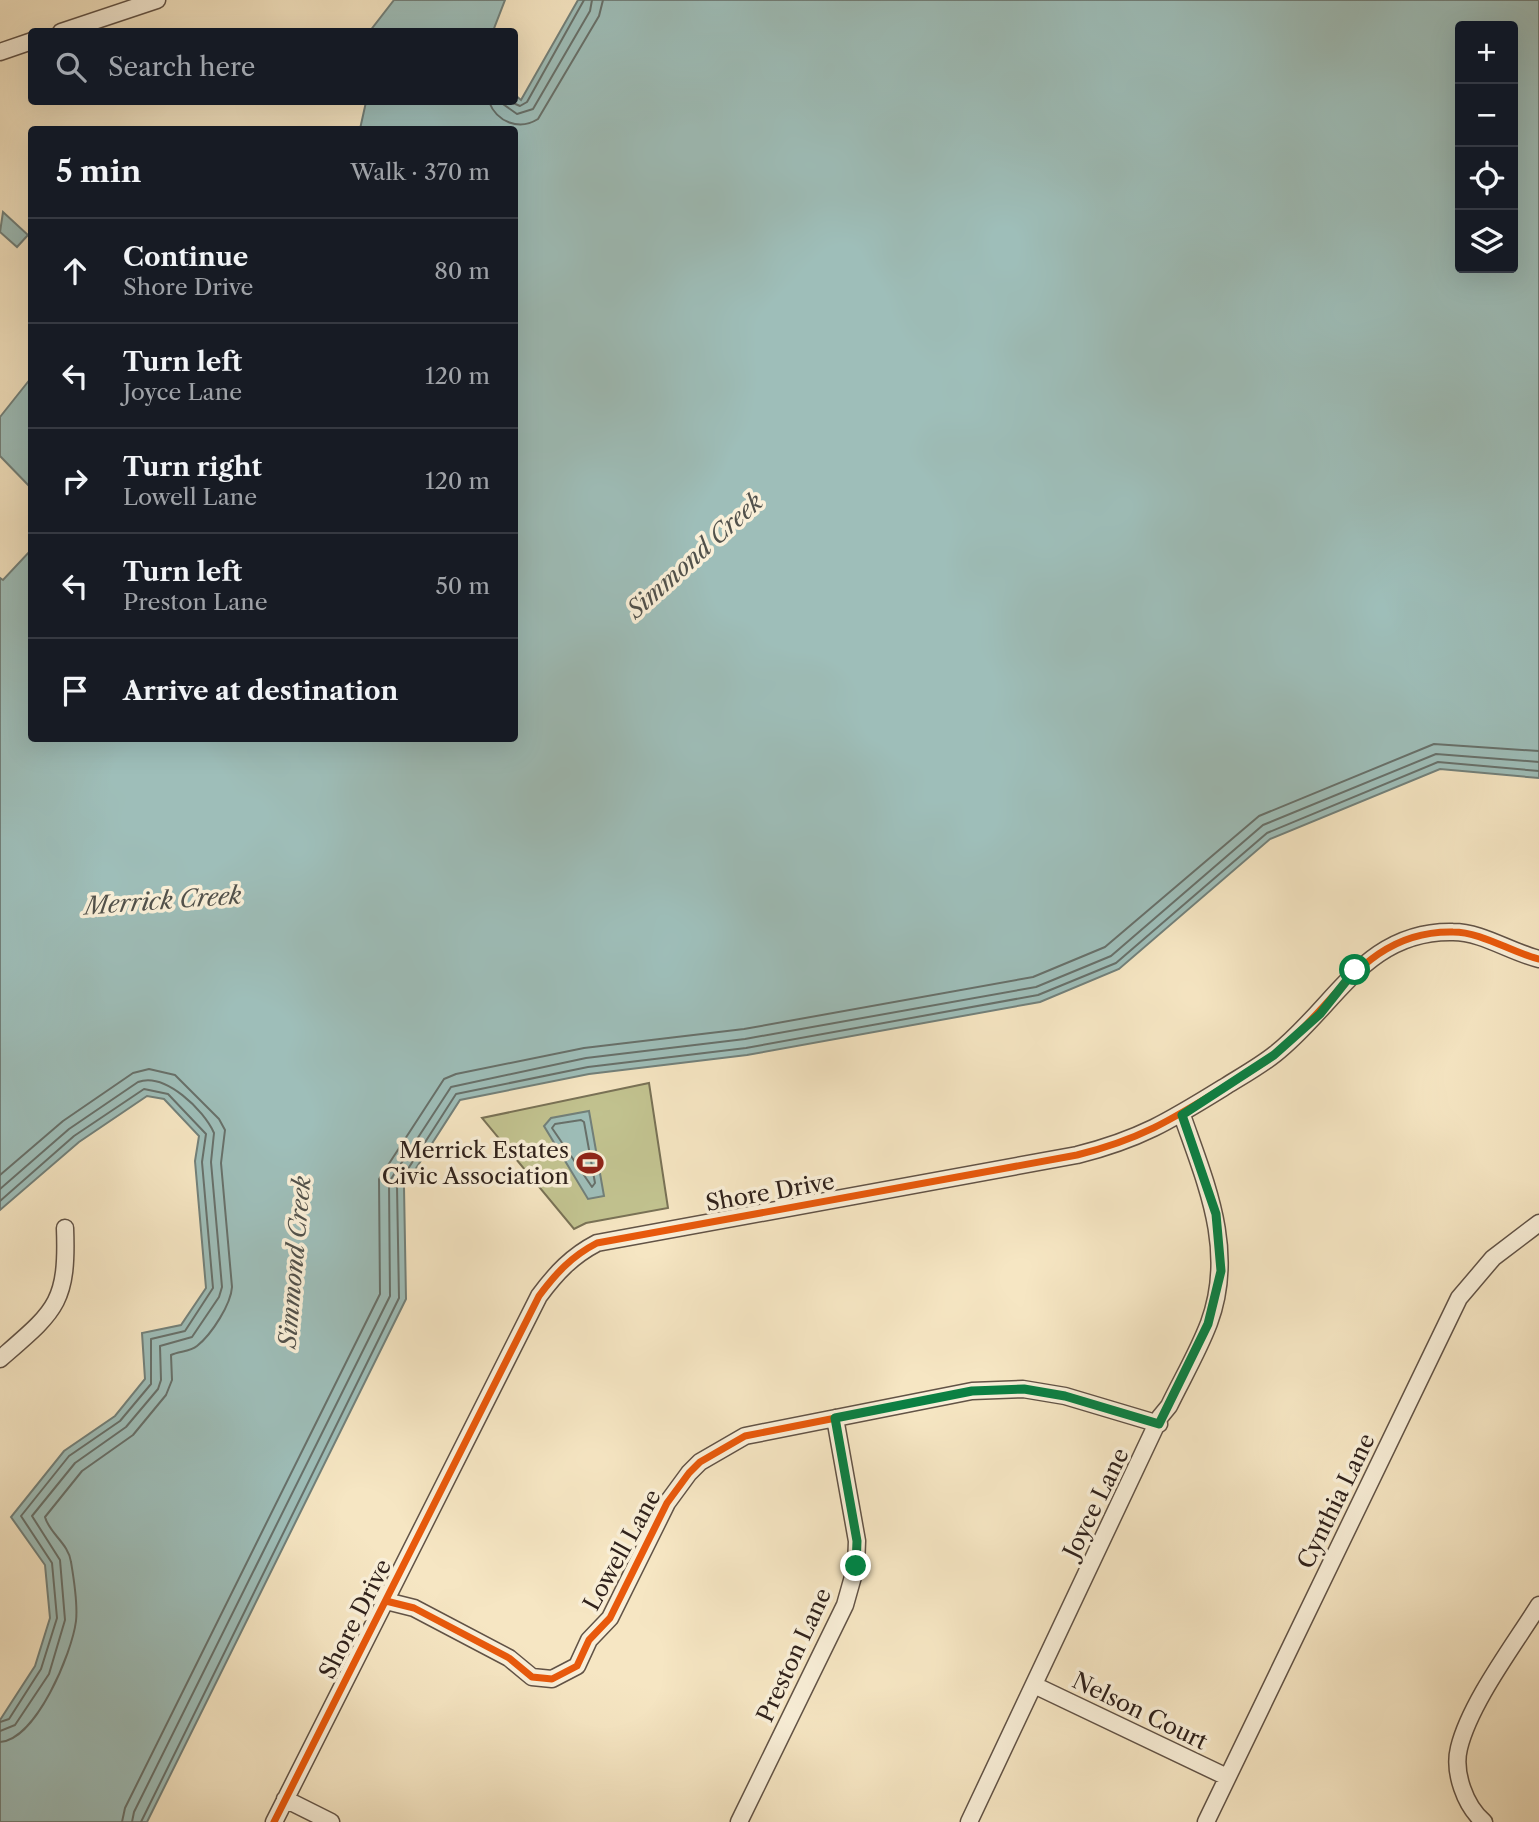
<!DOCTYPE html>
<meta charset="utf-8">
<style>
:root{--surface:#171b24;--page:#242831;--text:#f1f3f6;--muted:#9ea1a6;--line:#363941}
body{margin:0;font-family:"Libre Caslon Text",serif;background:var(--page);color:var(--text)}
.controls{position:absolute;right:21px;top:21px;display:grid;overflow:hidden;border-radius:7px;box-shadow:0 7px 28px #0002}
.controls button{width:63px;height:63px;display:grid;place-items:center;padding:0;border:0;border-bottom:2px solid var(--line);background:var(--surface);color:var(--text);font:35px sans-serif}
.stop{position:absolute;width:21px;height:21px;margin:-16px;border:5px solid #0b8043;border-radius:50%;background:#fff}
.stop.end{background:#0b8043;border-color:#fff;box-shadow:0 2px 7px #0008}
.list{margin:0;padding:0;list-style:none}
h2{display:flex;justify-content:space-between;align-items:center;height:91px;margin:0;padding:0 28px;font-size:30px}
h2 small{font-size:23px;font-weight:400;color:var(--muted)}
.list li{display:grid;grid-template-columns:46px 1fr auto;gap:21px;align-items:center;box-sizing:border-box;height:105px;padding:0 28px;border-top:2px solid var(--line)}
.list b{display:block;font-size:26px;white-space:nowrap}
.list p{margin:0;font-size:23px;white-space:nowrap;color:var(--muted)}
.list em{font-size:23px;font-style:normal;color:var(--muted)}
.icon{flex:none;width:38px;height:38px;fill:none;stroke:currentColor;stroke-width:2;stroke-linecap:round;stroke-linejoin:round}
.map{position:relative;flex:none;width:1539px;height:1822px;overflow:hidden}
.search{position:absolute;background:var(--surface);box-shadow:0 7px 28px #0002;left:28px;top:28px;width:490px;height:77px;display:flex;align-items:center;gap:18px;box-sizing:border-box;padding:0 24px;border-radius:7px;color:var(--muted);font-size:26px}
.panel{position:absolute;background:var(--surface);box-shadow:0 7px 28px #0002;left:28px;top:126px;width:490px;height:616px;border-radius:7px}
.map>svg:first-child{display:block}
.green{fill:#c2c390;stroke:#797256;stroke-width:2}
.water{fill:#9ebeb9;stroke:#72807a;stroke-width:2;fill-rule:evenodd}
.lines{fill:none;stroke-linecap:round;stroke-linejoin:round}
.shore{stroke:#67706a;stroke-width:2}
.street-casing{stroke:#625346;stroke-width:19}
.street{stroke:#f9efd8;stroke-width:16}
.cycleway-casing{stroke:#f9efd8;stroke-width:11}
.cycleway{stroke:#e8590c;stroke-width:7}
.route{stroke:#0b8043;stroke-width:9}
.labels{text-anchor:middle;stroke-width:7;stroke-linejoin:round;paint-order:stroke}
.poi-label{font-size:23px;fill:#30221c;stroke:#f9efd8;text-anchor:end}
.street-label{font-size:23px;fill:#30221c;stroke:#f9efd8}
.water-label{font-size:24px;font-style:italic;fill:#51514b;stroke:#f9efd8}
</style>
<div class="map">
<svg width="1539" height="1822" viewBox="0 0 1539 1822">
<rect width="100%" height="100%" fill="#f6e6c3"/>
<filter id="stains"><feTurbulence type="fractalNoise" baseFrequency=".00286" numOctaves="4"/><feColorMatrix values="0 0 0 0 .2 0 0 0 0 .09 0 0 0 0 .02 0 0 0 .5 -.17"/></filter>
<radialGradient id="worn" r=".72"><stop offset=".6" stop-color="#630" stop-opacity="0"/><stop offset="1" stop-color="#630" stop-opacity=".3"/></radialGradient>
<!-- green -->
<path class="green" d="M649 1083 668 1208 586 1223 574 1229 482 1118Z"/>
<!-- water -->
<path class="water" d="M394 0H505L493 31H370Z
M578 0H1539V778L1440 769 1270 839 1119 969 1040 1002 747 1055 589 1074 460 1100 404 1187 406 1299 147 1822H0V1720L35 1666 50 1618 45 1565 11 1517 64 1451 115 1416 145 1379 142 1333 181 1325 206 1288 195 1161 199 1136 164 1099 147 1096 79 1142 0 1210V578L3 580 31 550 32 738H514V130L360 129 366 102H514L515 95 521 100ZM1460 26H1513V268H1460Z
M3 212 28 235 17 247 0 232Z
M31 378V488L0 456V417Z
M589 1111 604 1196 588 1199 544 1126 551 1118Z"/>
<g class="lines">
<!-- shore -->
<path class="shore" d="M489 102C497 122 519 131 538 119L599 16 603 0
M500 102 517 114 533 109 590 11 592 0
M511 102 520 106 527 102 584 0
M581 1120 584 1122 595 1183 592 1187 552 1128 555 1124Z
M0 1175 63 1121 133 1073 149 1069 175 1075 219 1119 225 1130 221 1163 232 1287C231 1304 212 1334 197 1346 190 1352 179 1351 171 1355L172 1380 166 1395 133 1435 82 1471 45 1517C49 1533 69 1544 71 1562 74 1580 78 1603 76 1621 72 1653 36 1740 0 1742
M0 1189 69 1129 138 1082C165 1072 204 1110 214 1133L211 1162 222 1287 219 1297 192 1337 160 1346 161 1380 158 1389 126 1427 75 1463 32 1516 60 1560 65 1620 49 1674 15 1725 0 1731
M0 1201 74 1136 144 1089 168 1094 206 1134 202 1162 213 1288 185 1331 151 1339V1384L120 1421 69 1456 21 1516 52 1563 57 1618 41 1669 9 1719 0 1722
M122 1822 125 1808 380 1294 379 1179 444 1079 456 1074 584 1048 744 1029 1033 977 1105 947 1259 816 1434 744 1539 751
M132 1822 134 1812 390 1296 389 1182 451 1087 586 1058 745 1039 1036 987 1111 956 1263 825 1436 754 1539 762
M141 1822 399 1298 397 1186 456 1094 588 1067 746 1048 1038 995 1116 963 1267 833 1438 762 1539 771"/>
<!-- street casing -->
<g class="street-casing">
<path id="street" d="M61 32 157 0
M0 52 32 41
M0 1359C55 1311 68 1304 65 1228
M386 1601 414 1608 509 1658 532 1677 552 1679 577 1666 589 1640 610 1618 667 1503 689 1473 700 1462 745 1436 972 1391 1023 1389 1065 1396 1159 1424
M1034 1685 1227 1777
M285 1799 331 1822
M274 1822 539 1296C556 1273 572 1256 597 1243L1077 1155C1141 1139 1171 1120 1226 1086 1242 1076 1260 1066 1275 1054 1335 1007 1365 930 1453 932 1482 932 1510 952 1539 959
M739 1822 845 1605 856 1566 857 1541 835 1418
M969 1822 1160 1417 1169 1406C1182 1379 1198 1352 1209 1323 1236 1250 1206 1184 1182 1115
M1206 1822 1459 1298 1493 1258 1539 1223
M1484 1822C1465 1806 1453 1772 1459 1748 1470 1703 1514 1645 1539 1605"/>
</g>
<!-- street -->
<use href="#street" class="street"/>
<!-- cycleway casing -->
<g class="cycleway-casing">
<path id="cycleway" d="M386 1601 414 1608 509 1658 532 1677 552 1679 577 1666 589 1640 610 1618 667 1503 689 1473 700 1462 745 1436 972 1391 1023 1389 1065 1396 1159 1424
M274 1822 539 1296C556 1273 572 1256 597 1243L1077 1155C1141 1139 1171 1120 1226 1086 1242 1076 1260 1066 1275 1054 1335 1007 1365 930 1453 932 1482 932 1510 952 1539 959"/>
</g>
<!-- cycleway -->
<use href="#cycleway" class="cycleway"/>
</g>
<g class="lines">
<!-- route -->
<path class="route" d="M856 1566 857 1541 835 1418 972 1391 1024 1389 1065 1396 1159 1424 1208 1324 1221 1271 1216 1214 1182 1115 1274 1055 1320 1014 1355 970"/>
</g>
<!-- icons -->
<defs>
<g id="stadium-bare" transform="scale(2.1)"><path d="M0-5a6.5 5 0 1 0 0 10a6.5 5 0 1 0 0-10ZM-3.5-1.8h7v3.6h-7Z" fill="#8f2418" stroke="#f9efd8" stroke-width="2.5" paint-order="stroke"/></g>
</defs>
<g fill-rule="evenodd">
<use href="#stadium-bare" x="590" y="1163"/>
</g>
<g class="labels">
<!-- poi labels -->
<g class="poi-label">
<text x="569" y="1158">Merrick Estates<tspan x="569" dy="26">Civic Association</tspan></text>
</g>
<!-- street labels -->
<g class="street-label">
<text transform="translate(770 1192) rotate(-10)" y="8">Shore Drive</text>
<text transform="translate(1336 1501) rotate(-64)" y="8">Cynthia Lane</text>
<text transform="translate(1096 1503) rotate(-64)" y="8">Joyce Lane</text>
<text transform="translate(622 1550) rotate(-61)" y="8">Lowell Lane</text>
<text transform="translate(355 1619) rotate(-63)" y="8">Shore Drive</text>
<text transform="translate(794 1655) rotate(-65)" y="8">Preston Lane</text>
<text transform="translate(1140 1711) rotate(26)" y="8">Nelson Court</text>
</g>
<!-- water labels -->
<g class="water-label">
<text transform="translate(695 556) rotate(-42)" y="8">Simmond Creek</text>
<text transform="translate(163 901) rotate(-4)" y="8">Merrick Creek</text>
<text transform="translate(295 1262) rotate(-85)" y="8">Simmond Creek</text>
</g>
</g>
<rect width="100%" height="100%" filter="url(#stains)"/>
<rect width="100%" height="100%" fill="url(#worn)"/>
</svg>
<div class="controls">
<button>+</button>
<button>−</button>
<button><svg class="icon" aria-label="locate" viewBox="0 0 24 24"><circle cx="12" cy="12" r="6"/><path d="M12 2v4M12 18v4M2 12h4M18 12h4"/></svg></button>
<button><svg class="icon" aria-label="layers" viewBox="0 0 24 24"><path d="M12 4l9 5-9 5-9-5zM3 14l9 5 9-5"/></svg></button>
</div>
<div class="stop" style="left:1355px;top:970px"></div>
<div class="stop end" style="left:856px;top:1566px"></div>
<div class="search"><svg class="icon" aria-label="search" viewBox="0 0 24 24"><circle cx="10" cy="10" r="6"/><path d="M15 15l6 6"/></svg>Search here</div>
<section class="panel">
<h2>5 min<small>Walk · 370 m</small></h2>
<ul class="list">
<li><svg class="icon" aria-label="ahead" viewBox="0 0 24 24"><path d="M12 20V5M6 11l6-6 6 6"/></svg><div><b>Continue</b><p>Shore Drive</p></div><em>80 m</em></li>
<li><svg class="icon" aria-label="left" viewBox="0 0 24 24"><path d="M17 20v-9H6M10 6l-5 5 5 5"/></svg><div><b>Turn left</b><p>Joyce Lane</p></div><em>120 m</em></li>
<li><svg class="icon" aria-label="right" viewBox="0 0 24 24"><path d="M7 20v-9h11M14 6l5 5-5 5"/></svg><div><b>Turn right</b><p>Lowell Lane</p></div><em>120 m</em></li>
<li><svg class="icon" aria-label="left" viewBox="0 0 24 24"><path d="M17 20v-9H6M10 6l-5 5 5 5"/></svg><div><b>Turn left</b><p>Preston Lane</p></div><em>50 m</em></li>
<li><svg class="icon" aria-label="arrive" viewBox="0 0 24 24"><path d="M6 21V4h12l-3 4 3 4H6"/></svg><div><b>Arrive at destination</b></div></li>
</ul>
</section>
</div>
